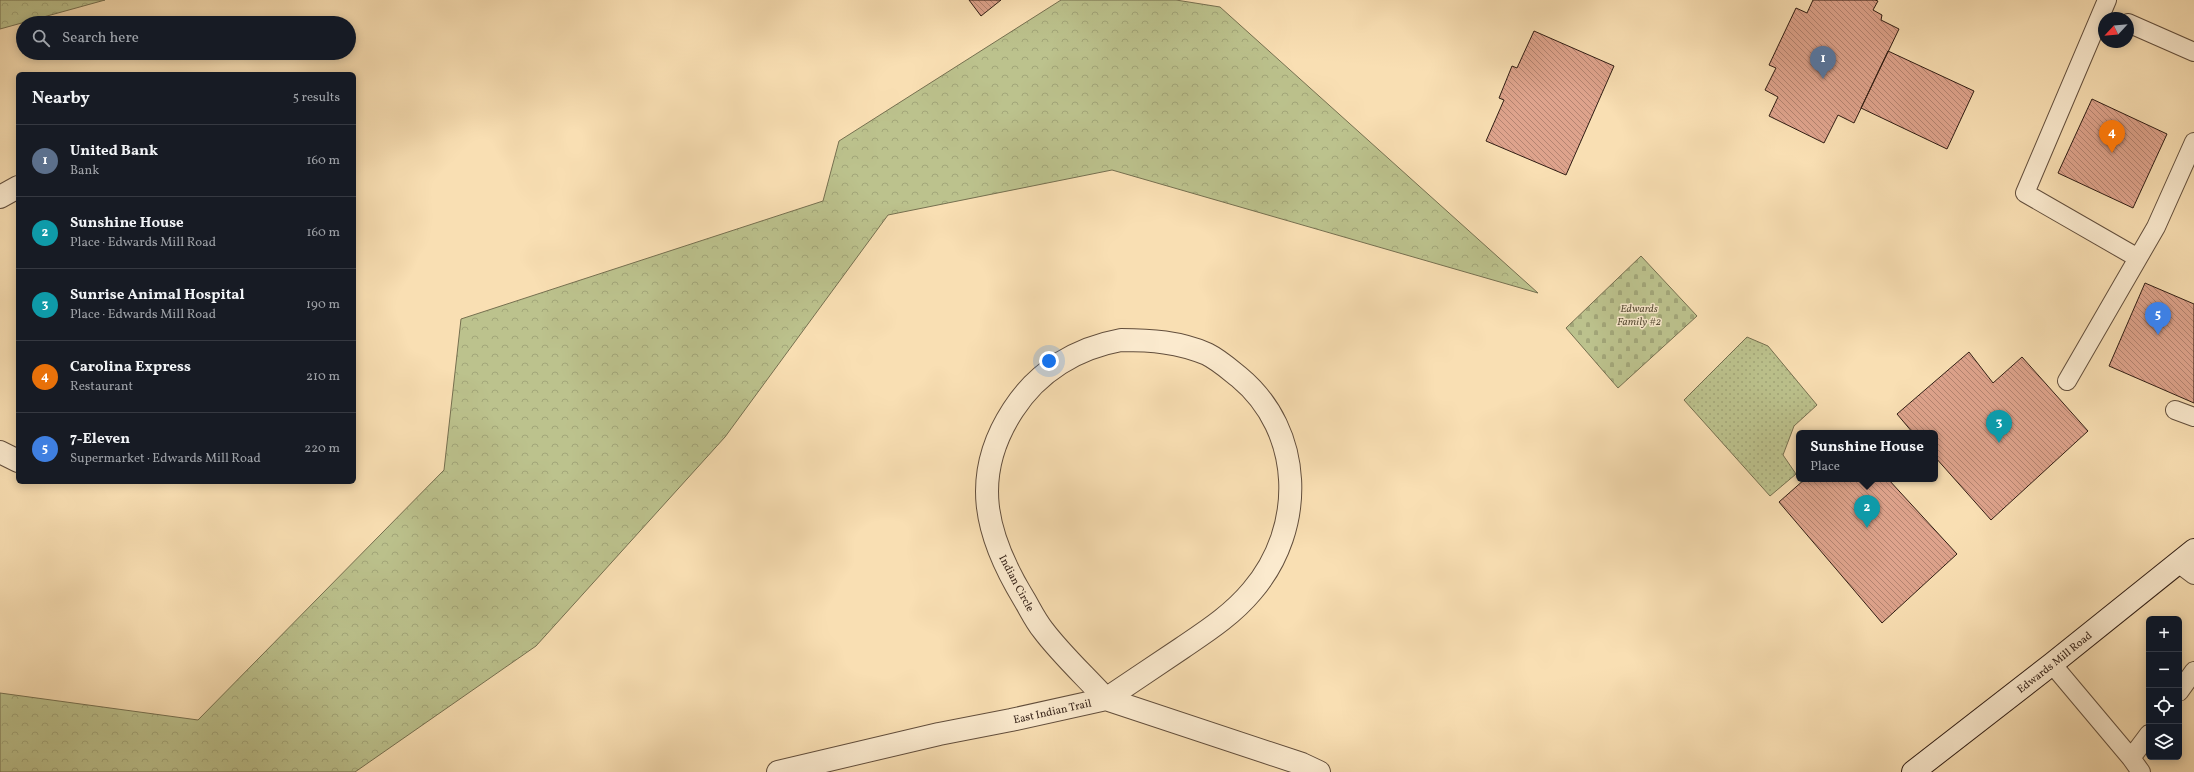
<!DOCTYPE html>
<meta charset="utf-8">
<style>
:root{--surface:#171b24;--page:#20242c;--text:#f1f3f6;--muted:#9ea1a6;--line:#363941;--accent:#d93025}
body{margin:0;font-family:Vollkorn,serif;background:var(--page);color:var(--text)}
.controls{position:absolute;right:12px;bottom:12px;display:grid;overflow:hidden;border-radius:6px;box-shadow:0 2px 10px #0003}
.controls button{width:36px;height:36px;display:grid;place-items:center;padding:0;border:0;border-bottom:1px solid var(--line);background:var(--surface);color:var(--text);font:20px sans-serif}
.compass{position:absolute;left:2098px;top:12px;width:36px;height:36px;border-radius:50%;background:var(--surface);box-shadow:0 2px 10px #0003;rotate:244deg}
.you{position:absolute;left:1049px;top:361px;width:14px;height:14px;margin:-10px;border:3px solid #fff;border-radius:50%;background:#1a73e8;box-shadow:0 0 0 6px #1a73e833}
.badge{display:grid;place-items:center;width:26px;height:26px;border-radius:50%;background:var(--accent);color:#fff;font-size:13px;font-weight:700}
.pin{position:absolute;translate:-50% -33px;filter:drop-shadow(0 1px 2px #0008)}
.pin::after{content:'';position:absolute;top:21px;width:14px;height:12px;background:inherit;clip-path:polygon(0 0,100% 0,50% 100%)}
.popup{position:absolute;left:1796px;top:430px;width:142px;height:52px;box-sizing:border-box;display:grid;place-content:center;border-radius:6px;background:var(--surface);filter:drop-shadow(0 1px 3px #0005);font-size:13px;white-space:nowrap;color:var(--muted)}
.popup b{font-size:15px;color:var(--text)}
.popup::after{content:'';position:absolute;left:50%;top:100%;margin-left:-8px;border:8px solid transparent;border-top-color:var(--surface)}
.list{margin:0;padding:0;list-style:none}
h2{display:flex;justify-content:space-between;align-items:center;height:52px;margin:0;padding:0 16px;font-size:17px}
h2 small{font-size:13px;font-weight:400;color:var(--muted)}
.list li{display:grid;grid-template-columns:26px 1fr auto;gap:12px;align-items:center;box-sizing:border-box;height:72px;padding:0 16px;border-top:1px solid var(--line)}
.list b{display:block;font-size:15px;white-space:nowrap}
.list p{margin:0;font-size:13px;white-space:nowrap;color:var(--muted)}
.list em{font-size:13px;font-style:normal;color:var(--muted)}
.icon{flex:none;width:22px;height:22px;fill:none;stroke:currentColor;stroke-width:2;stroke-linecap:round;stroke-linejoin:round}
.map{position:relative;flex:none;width:2194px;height:772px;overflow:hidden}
.search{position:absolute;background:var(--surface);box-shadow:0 2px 10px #0003;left:16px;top:16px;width:340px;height:44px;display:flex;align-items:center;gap:10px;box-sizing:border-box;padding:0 14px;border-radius:22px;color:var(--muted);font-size:15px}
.panel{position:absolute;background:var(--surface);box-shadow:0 2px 10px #0003;left:16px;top:72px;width:340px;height:412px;border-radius:6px}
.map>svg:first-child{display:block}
.grass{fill:url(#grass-dots);stroke:#767050}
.forest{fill:url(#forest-crowns);stroke:#767050}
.cemetery{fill:url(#cemetery-stones);stroke:#767050}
.building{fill:url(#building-back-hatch);stroke:#301d14}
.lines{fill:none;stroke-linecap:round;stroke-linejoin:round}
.lane-casing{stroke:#624e3c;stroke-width:20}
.street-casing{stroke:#624e3c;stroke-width:24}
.secondary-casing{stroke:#301d14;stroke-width:24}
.lane{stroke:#fbeace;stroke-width:18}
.street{stroke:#fbeace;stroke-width:22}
.secondary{stroke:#fbeace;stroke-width:22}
.labels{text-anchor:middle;stroke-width:3;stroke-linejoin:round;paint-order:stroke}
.park-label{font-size:11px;font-style:italic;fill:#5a4f38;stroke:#fbeace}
.street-label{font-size:11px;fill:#301d14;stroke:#fbeace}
</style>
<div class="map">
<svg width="2194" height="772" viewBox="0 0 2194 772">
<defs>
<pattern id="grass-dots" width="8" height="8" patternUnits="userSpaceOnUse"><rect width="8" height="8" fill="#bcc28d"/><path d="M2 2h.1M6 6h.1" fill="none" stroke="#a2a679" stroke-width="1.8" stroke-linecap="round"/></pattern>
<pattern id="forest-crowns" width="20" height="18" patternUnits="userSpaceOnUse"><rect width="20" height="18" fill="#bcc28d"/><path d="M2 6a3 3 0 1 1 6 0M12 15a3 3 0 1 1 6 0" fill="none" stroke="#a2a679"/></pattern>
<pattern id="cemetery-stones" width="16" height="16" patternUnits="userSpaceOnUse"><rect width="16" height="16" fill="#bcc28d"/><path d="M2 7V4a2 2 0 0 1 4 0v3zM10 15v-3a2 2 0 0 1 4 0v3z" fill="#a2a679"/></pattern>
<pattern id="building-back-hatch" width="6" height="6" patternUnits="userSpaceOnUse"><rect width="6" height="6" fill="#dea38c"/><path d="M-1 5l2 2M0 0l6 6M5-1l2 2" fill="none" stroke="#b48471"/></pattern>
</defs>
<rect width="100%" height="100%" fill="#f9dfb3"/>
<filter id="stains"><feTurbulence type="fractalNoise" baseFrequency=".005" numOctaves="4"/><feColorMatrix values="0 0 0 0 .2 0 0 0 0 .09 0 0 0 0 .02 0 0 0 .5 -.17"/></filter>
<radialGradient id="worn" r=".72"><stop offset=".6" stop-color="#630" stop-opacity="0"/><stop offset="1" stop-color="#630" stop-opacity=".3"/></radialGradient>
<!-- grass -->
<path class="grass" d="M1747 337 1768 346 1817 405 1794 426 1783 455 1796 474 1770 496 1684 400Z"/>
<!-- forest -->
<path class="forest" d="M0 0H105L0 29Z
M1061 0H1176L1220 7 1538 293 1112 170 888 215 725 437 536 646 355 772H0V693L198 720 444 470 461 319 823 201 839 141Z"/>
<!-- cemetery -->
<path class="cemetery" d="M1641 256 1697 316 1618 388 1566 328Z"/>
<!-- building -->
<path class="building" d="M969 0H1001L981 16Z
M1813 0H1875L1878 1 1873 10 1882 15 1881 20 1899 29 1854 123 1838 115 1824 143 1769 116 1778 97 1765 90 1776 68 1769 65 1796 8 1807 13Z
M1534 31 1614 66 1566 175 1486 141 1504 100 1499 98 1512 66 1517 68Z
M1888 51 1974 91 1947 149 1861 108Z
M2092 99 2167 134 2133 208 2058 173Z
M2145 283 2194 304V403L2109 366Z
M1969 352 1993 383 2022 357 2088 431 1991 520 1935 457V433H1913L1897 414Z
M1805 479H1888L1957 554 1882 623 1779 502Z"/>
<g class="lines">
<!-- lane casing -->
<g class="lane-casing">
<path id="lane" d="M2107 0 2025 193 2138 258
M2128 23 2194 52
M2067 381 2156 227 2194 142
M2175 410 2194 417
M2178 563 2194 575
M2052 664 2131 758 2149 734
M2179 692 2194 671
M2131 758 2141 772"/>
</g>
<!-- street casing -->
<g class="street-casing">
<g id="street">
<path d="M0 197 18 187"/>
<path d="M1121 340C1151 340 1179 342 1207 354 1219 360 1229 369 1239 377 1304 431 1306 528 1252 591 1232 615 1207 631 1182 648 1157 665 1131 682 1106 699 1085 676 1061 654 1043 630 1035 620 1030 609 1024 599 985 535 970 476 1013 410 1038 371 1077 348 1121 340Z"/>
<path d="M0 452 18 461"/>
<path id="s1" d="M778 772 939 734 1011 720 1106 699 1302 764 1319 772"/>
</g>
</g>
<!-- secondary casing -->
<g class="secondary-casing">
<g id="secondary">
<path id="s2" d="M1913 772 2052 664 2194 550"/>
</g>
</g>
<!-- lane -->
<use href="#lane" class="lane"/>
<!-- street -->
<use href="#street" class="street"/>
<!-- secondary -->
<use href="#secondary" class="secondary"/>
</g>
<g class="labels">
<!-- park labels -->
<g class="park-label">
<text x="1639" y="312">Edwards<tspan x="1639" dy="13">Family #2</tspan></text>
</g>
<!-- street labels -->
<g class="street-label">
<text transform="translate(1017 583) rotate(62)" y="4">Indian Circle</text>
<text dy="4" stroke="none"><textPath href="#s2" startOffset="179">Edwards Mill Road</textPath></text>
<text dy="4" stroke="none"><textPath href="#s1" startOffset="281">East Indian Trail</textPath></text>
</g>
</g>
<rect width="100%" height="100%" filter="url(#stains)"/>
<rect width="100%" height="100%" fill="url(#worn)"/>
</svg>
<div class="controls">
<button>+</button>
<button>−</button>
<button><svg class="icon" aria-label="locate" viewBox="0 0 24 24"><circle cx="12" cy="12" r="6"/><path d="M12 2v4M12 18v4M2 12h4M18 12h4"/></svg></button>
<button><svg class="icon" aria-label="layers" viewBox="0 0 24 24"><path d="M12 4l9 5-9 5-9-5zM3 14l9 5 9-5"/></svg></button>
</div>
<svg class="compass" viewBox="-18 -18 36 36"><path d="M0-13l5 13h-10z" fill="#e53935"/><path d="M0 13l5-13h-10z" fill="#9ea1a6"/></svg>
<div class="you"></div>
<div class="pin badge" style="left:1823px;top:79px;background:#5c6f8a">1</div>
<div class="pin badge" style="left:1867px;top:528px;background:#0f9aa8">2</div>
<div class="popup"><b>Sunshine House</b>Place</div>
<div class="pin badge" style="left:1999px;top:443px;background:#0f9aa8">3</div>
<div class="pin badge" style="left:2112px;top:153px;background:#e8710a">4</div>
<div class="pin badge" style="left:2158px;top:335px;background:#3f7fe0">5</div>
<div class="search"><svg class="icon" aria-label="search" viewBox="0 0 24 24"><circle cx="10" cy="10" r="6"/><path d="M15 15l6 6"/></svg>Search here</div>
<section class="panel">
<h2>Nearby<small>5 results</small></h2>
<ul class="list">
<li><span class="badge" style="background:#5c6f8a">1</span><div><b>United Bank</b><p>Bank</p></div><em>160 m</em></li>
<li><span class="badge" style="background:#0f9aa8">2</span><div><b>Sunshine House</b><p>Place · Edwards Mill Road</p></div><em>160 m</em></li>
<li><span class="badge" style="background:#0f9aa8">3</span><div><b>Sunrise Animal Hospital</b><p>Place · Edwards Mill Road</p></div><em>190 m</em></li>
<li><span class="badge" style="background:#e8710a">4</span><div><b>Carolina Express</b><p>Restaurant</p></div><em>210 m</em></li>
<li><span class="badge" style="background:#3f7fe0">5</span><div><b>7-Eleven</b><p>Supermarket · Edwards Mill Road</p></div><em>220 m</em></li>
</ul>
</section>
</div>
